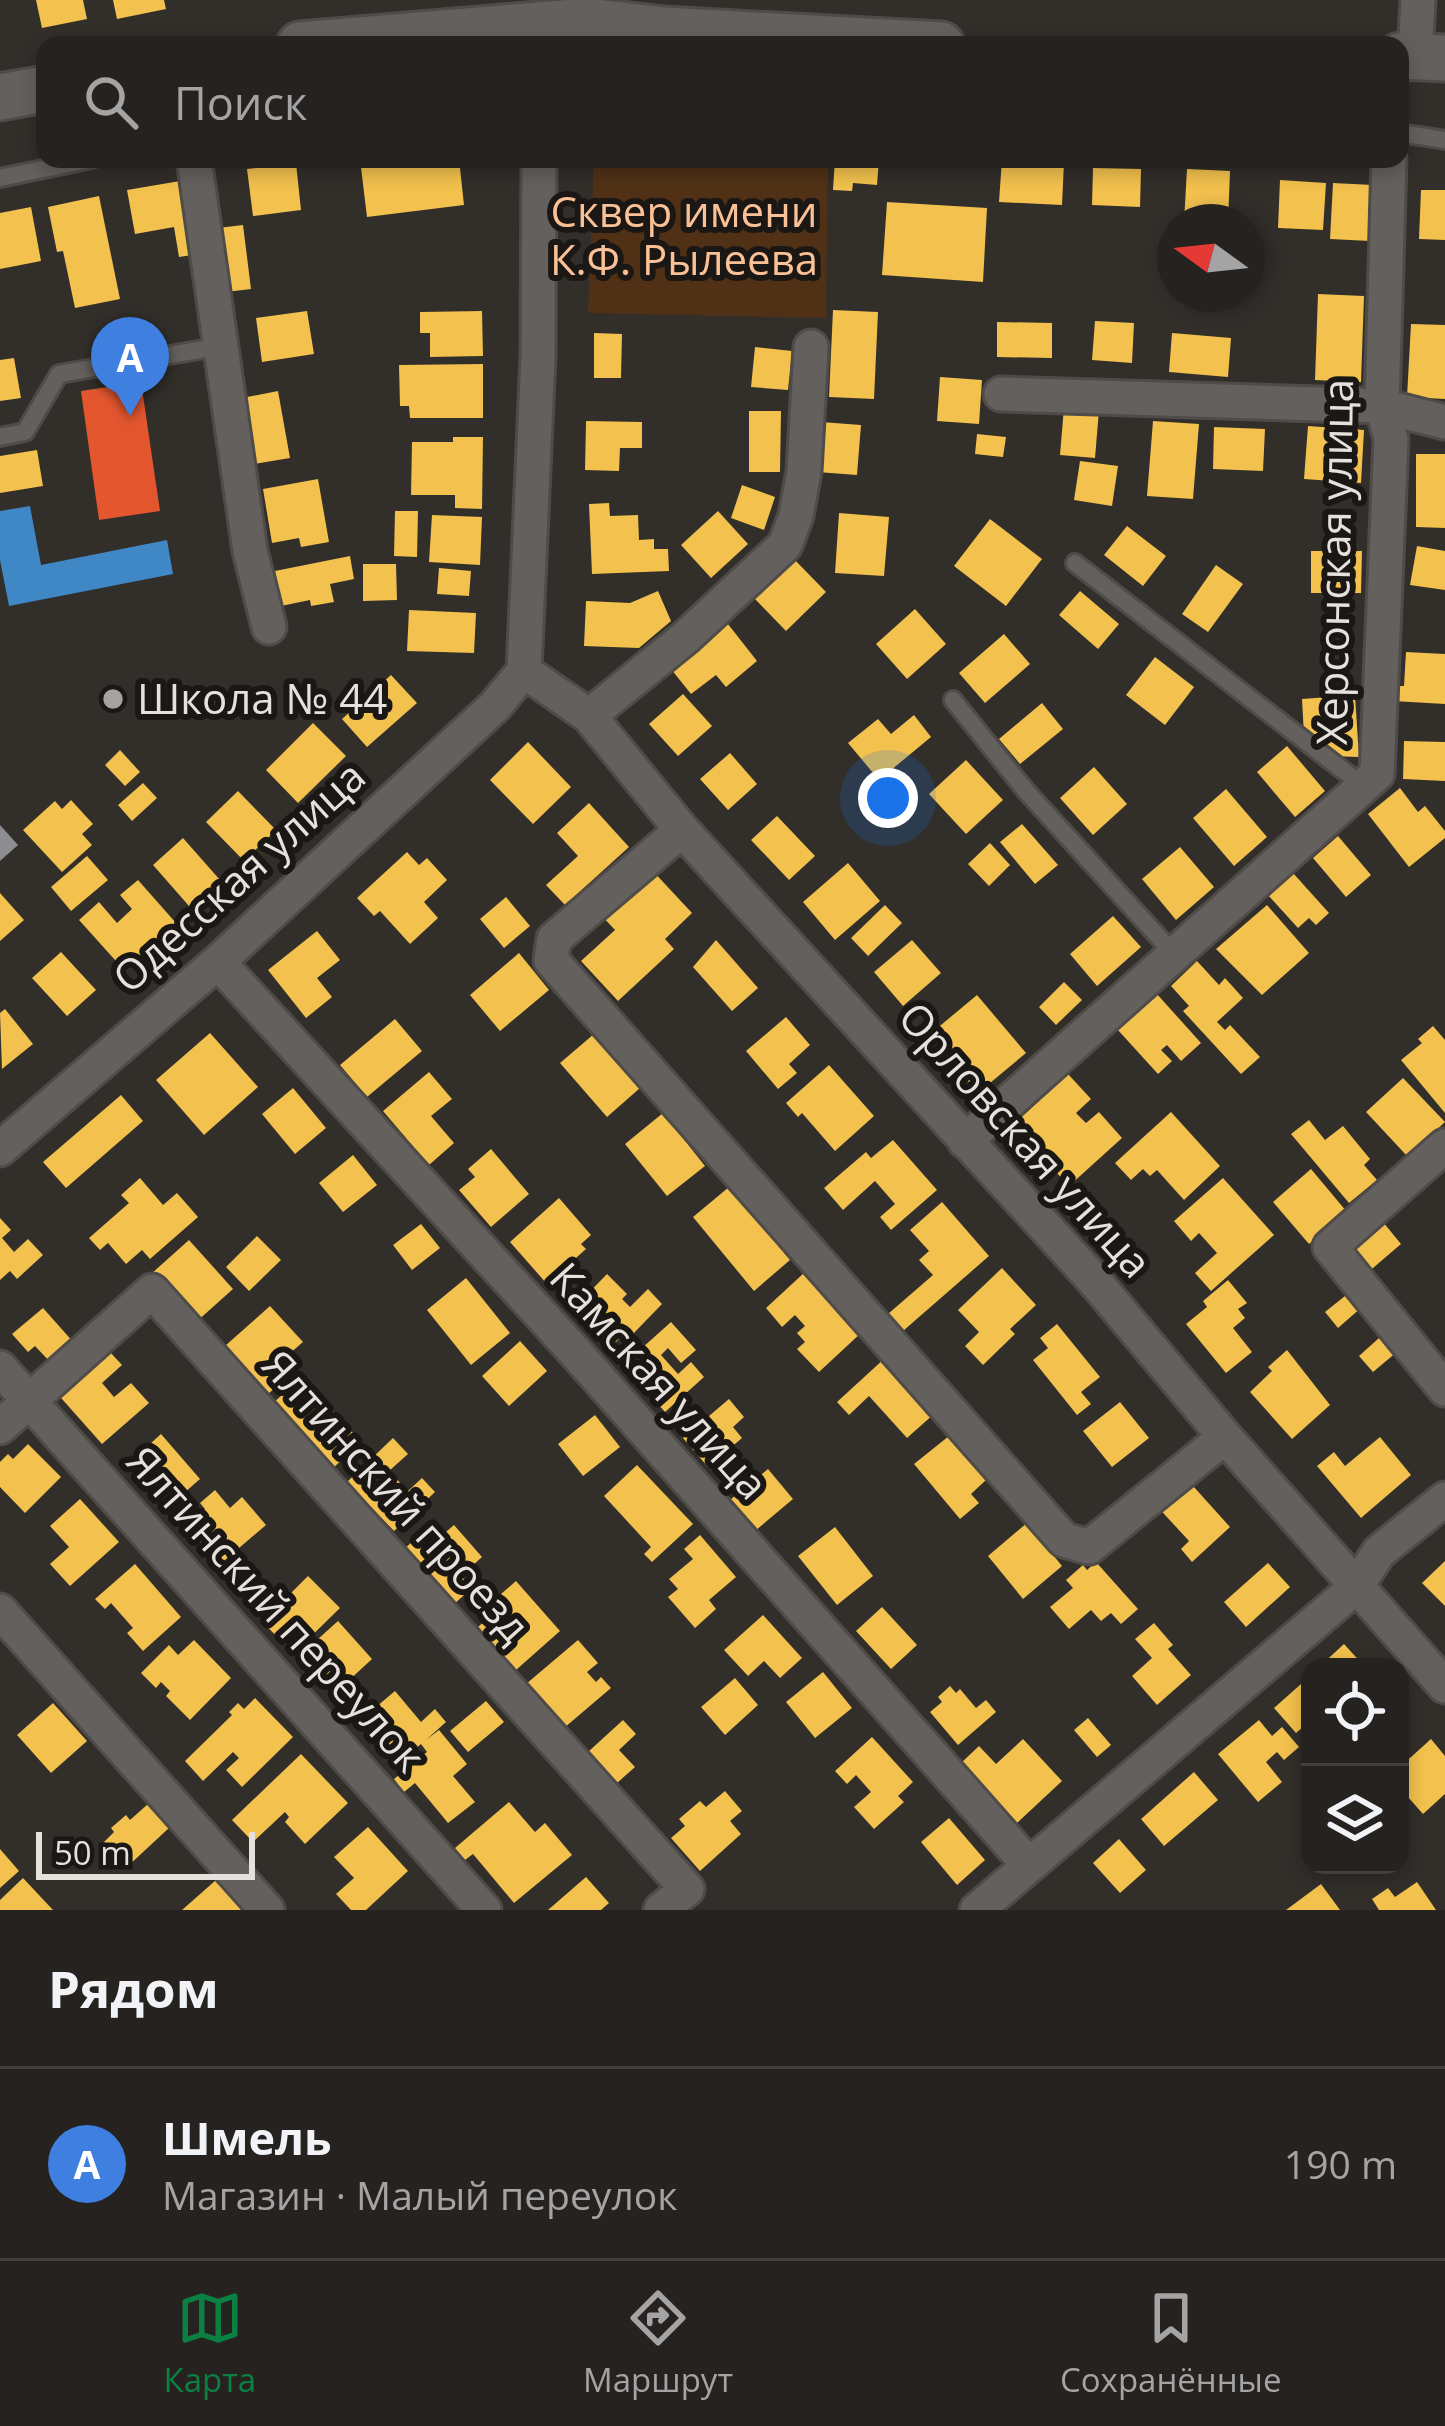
<!DOCTYPE html>
<html lang="ru">
<meta charset="utf-8">
<style>
:root{--surface:#262220;--page:#2e2a29;--text:#f1f3f6;--muted:#a4a4a5;--line:#423f3e;--accent:#0b8043}
body{margin:0;font-family:"Open Sans",sans-serif;background:var(--page);color:var(--text)}
.controls{position:absolute;right:36px;bottom:36px;display:grid;overflow:hidden;border-radius:24px;box-shadow:0 6px 18px #0003}
.controls button{width:108px;height:108px;display:grid;place-items:center;padding:0;border:0;border-bottom:3px solid var(--line);background:var(--surface);color:var(--text);font:60px sans-serif}
.compass{position:absolute;left:1157px;top:204px;width:108px;height:108px;border-radius:50%;background:var(--surface);box-shadow:0 6px 18px #0003;rotate:285deg}
.scale{position:absolute;left:36px;bottom:30px;width:219px;box-sizing:border-box;padding-left:12px;border:6px solid #e6e1dc;border-top:0;font-size:33px;line-height:42px;white-space:nowrap;color:#e6e1dc;-webkit-text-stroke:9px #1b1714;paint-order:stroke}
.you{position:absolute;left:888px;top:798px;width:42px;height:42px;margin:-30px;border:9px solid #fff;border-radius:50%;background:#1a73e8;box-shadow:0 0 0 18px #1a73e833}
.badge{display:grid;place-items:center;width:78px;height:78px;border-radius:50%;background:var(--accent);color:#fff;font-size:39px;font-weight:700}
.pin{position:absolute;translate:-50% -99px;filter:drop-shadow(0 3px 6px #0008)}
.pin::after{content:'';position:absolute;top:63px;width:42px;height:36px;background:inherit;clip-path:polygon(0 0,100% 0,50% 100%)}
.list{margin:0;padding:0;list-style:none}
h2{display:flex;justify-content:space-between;align-items:center;height:156px;margin:0;padding:0 48px;font-size:51px}
h2 small{font-size:39px;font-weight:400;color:var(--muted)}
.list li{display:grid;grid-template-columns:78px 1fr auto;gap:36px;align-items:center;box-sizing:border-box;height:192px;padding:0 48px;border-top:3px solid var(--line)}
.list b{display:block;font-size:45px;white-space:nowrap}
.list p{margin:0;font-size:39px;white-space:nowrap;color:var(--muted)}
.list em{font-size:39px;font-style:normal;color:var(--muted)}
.icon{flex:none;width:66px;height:66px;fill:none;stroke:currentColor;stroke-width:2;stroke-linecap:round;stroke-linejoin:round}
.map{position:relative;flex:none;width:1445px;height:1910px;overflow:hidden}
.search{position:absolute;background:var(--surface);box-shadow:0 6px 18px #0003;left:36px;right:36px;top:36px;height:132px;display:flex;align-items:center;gap:30px;box-sizing:border-box;padding:0 42px;border-radius:24px;color:var(--muted);font-size:45px}
.sheet{height:348px;background:var(--surface)}
nav{display:flex;justify-content:space-around;align-items:center;box-sizing:border-box;height:168px;border-top:3px solid var(--line);background:var(--surface);font-size:33px;color:var(--muted)}
nav a{display:grid;justify-items:center;gap:6px}
nav .on{color:var(--accent)}
.map>svg:first-child{display:block}
.green{fill:#503116}
.homes{fill:#f2c14e}
.shops{fill:#e4572e}
.schools{fill:#3f88c5}
.industry{fill:#8d8d92}
.lines{fill:none;stroke-linecap:round;stroke-linejoin:round}
.lane-casing{stroke:#4f4b48;stroke-width:22}
.street-casing{stroke:#4f4b48;stroke-width:39}
.secondary-casing{stroke:#4f4b48;stroke-width:51}
.lane{stroke:#63605e;stroke-width:16}
.street{stroke:#63605e;stroke-width:33}
.secondary{stroke:#63605e;stroke-width:45}
.poi-dot{fill:#a7a29e;stroke:#1b1714;stroke-width:4.5}
.labels{text-anchor:middle;stroke-width:12;stroke-linejoin:round;paint-order:stroke}
.park-label{font-size:42px;fill:#fbc196;stroke:#1b1714}
.street-label{font-size:42px;fill:#e6e1dc;stroke:#1b1714}
.poi-label{font-size:42px;fill:#e6e1dc;stroke:#1b1714;text-anchor:start}
</style>
<div class="map">
<svg width="1445" height="1910" viewBox="0 0 1445 1910">
<rect width="100%" height="100%" fill="#322e2a"/>
<!-- green -->
<path class="green" d="M594 159H828L826 318 588 313Z"/>
<!-- homes -->
<path class="homes" d="M36 0H83L87 19 42 28Z
M113 0H164L166 9 117 19Z
M360 159H459L464 205 367 217Z
M835 159H879L877 185 853 183 852 191 833 190Z
M1002 159 1064 162 1062 205 999 202Z
M296 163 301 210 253 216 247 169Z
M1093 168 1141 169 1140 207 1092 205Z
M1187 169 1230 171 1228 222H1184Z
M186 180 199 254 179 257 174 227 135 234 127 190Z
M1280 180 1326 183 1323 230 1278 228Z
M1333 183 1373 185 1370 241 1330 239Z
M1421 190H1445V240L1419 239Z
M99 196 120 299 75 308 63 251 57 252 48 207Z
M887 202 987 208 983 282 882 275Z
M31 207 41 261 0 269V213Z
M243 225 251 289 226 292 218 228Z
M1318 294 1364 296 1361 382 1315 380Z
M833 310 878 312 874 399 829 397Z
M307 311 314 354 262 362 256 318Z
M482 311 483 356 430 357V333H420V312Z
M1095 321 1134 323 1132 363 1092 360Z
M997 322 1052 323V358L997 357Z
M1411 324 1445 325V399L1407 397Z
M594 333 622 334 621 378H594Z
M1172 333 1231 338 1228 377 1169 372Z
M755 347 792 351 788 390 751 387Z
M14 358 21 398 0 401V360Z
M483 364V418H410L409 406H400L399 365Z
M940 377 982 380 979 424 937 421Z
M278 391 290 458 254 464 242 398Z
M1064 407 1099 410 1095 458 1060 455Z
M749 411H781L780 472H749Z
M586 421 642 422V448H620L619 471 585 470Z
M1153 421 1199 424 1193 499 1147 496Z
M821 422 861 425 857 475 817 472Z
M1308 426 1364 430 1361 483 1304 479Z
M1214 427 1265 429 1263 471 1213 469Z
M977 434 1006 437 1003 457 975 454Z
M453 437H483L482 509 455 508V495H411L412 442H453Z
M37 450 43 486 0 493V456Z
M1416 454H1445V528L1416 527Z
M1080 461 1118 466 1112 506 1074 500Z
M318 479 329 542 301 547 299 538 272 543 263 489Z
M742 485 775 497 764 530 731 518Z
M609 503 610 516 638 515 639 540 654 539V549H668L669 571 592 574 589 504Z
M395 511H418L417 557 394 556Z
M718 511 748 544 711 578 681 545Z
M839 513 889 517 884 576 835 573Z
M432 515 482 517 480 565 429 562Z
M990 519 1042 559 1006 606 954 566Z
M1127 526 1166 556 1143 586 1104 555Z
M1417 546 1445 551V590L1410 585Z
M1311 551H1362L1361 593H1311Z
M350 556 354 579 330 584 334 602 311 606 310 600 281 606 275 571Z
M792 557 826 592 786 631 752 596Z
M363 564H396L397 600 363 601Z
M1216 565 1243 584 1208 632 1182 614Z
M439 568 471 571 469 596 437 594Z
M658 591 671 621 639 648 584 646 586 601 630 603Z
M1080 591 1119 624 1098 649 1059 615Z
M915 609 946 644 907 679 876 644Z
M409 610 476 613 474 653 407 651Z
M724 619 757 661 726 687 716 675 691 694 667 664Z
M1004 634 1030 664 985 703 959 673Z
M1406 652 1445 654V704L1393 701 1394 686H1404Z
M1155 657 1194 687 1165 725 1126 695Z
M391 675 417 703 367 747 342 719Z
M683 694 712 726 678 756 649 724Z
M1355 695 1359 757 1329 756 1304 736 1302 699Z
M1042 703 1063 729 1020 764 999 739Z
M914 715 931 737 879 780 848 743 878 719 891 734Z
M313 723 346 756 298 803 266 770Z
M1404 741 1445 742V781L1403 779Z
M528 742 571 787 533 824 490 780Z
M1287 746 1325 791 1295 817 1257 772Z
M120 750 140 772 125 786 105 765Z
M730 753 757 784 728 810 700 779Z
M966 760 1003 800 966 834 929 794Z
M1094 767 1127 804 1093 835 1060 798Z
M143 783 157 798 132 821 118 805Z
M1400 788 1418 812 1425 806 1445 831V838L1409 867 1368 814Z
M1226 789 1267 837 1234 866 1193 818Z
M238 791 276 830 244 861 206 822Z
M71 800 93 824 82 834 92 845 62 872 23 830 55 801 62 809Z
M589 803 629 847 565 905 546 885 578 856 557 833Z
M777 816 815 856 789 880 751 840Z
M1022 824 1058 865 1035 884 1000 842Z
M1338 836 1371 875 1346 897 1313 858Z
M183 838 220 880 189 906 153 865Z
M990 843 1010 865 989 886 968 864Z
M1180 847 1214 887 1176 920 1142 879Z
M407 852 419 865 427 858 447 880 424 902 438 918 410 944 380 911 374 916 357 898Z
M87 856 108 880 71 911 51 887Z
M848 863 880 901 835 940 803 902Z
M651 869 692 913 665 939 674 949 618 1001 581 961 615 930 601 915Z
M1293 873 1329 913 1316 925 1309 918 1298 928 1268 895Z
M138 880 176 923 124 970 79 920 99 902 117 923 132 909 120 895Z
M0 893 24 920 0 941Z
M506 897 530 926 504 948 480 919Z
M885 905 902 923 868 956 851 938Z
M1267 905 1309 953 1262 995 1216 949Z
M1113 916 1141 947 1097 986 1070 954Z
M317 931 340 960 317 978 332 997 306 1018 268 970Z
M716 940 758 988 732 1011 693 967Z
M912 940 941 973 903 1006 874 972Z
M61 952 96 990 67 1016 32 978Z
M519 953 549 990 500 1031 470 995Z
M1197 961 1219 985 1225 978 1243 998 1217 1022 1225 1030 1230 1025 1260 1057 1241 1074 1183 1011 1189 1006 1171 986Z
M1064 982 1082 1000 1056 1025 1039 1007Z
M1156 993 1201 1043 1181 1061 1167 1045 1161 1050 1172 1061 1158 1074 1117 1029Z
M977 995 1026 1053 978 1093 929 1035Z
M5 1009 33 1044 2 1069 0 1013Z
M786 1017 810 1045 789 1064 797 1073 778 1089 746 1051Z
M395 1019 422 1051 367 1097 340 1065Z
M1433 1026 1445 1040V1113L1401 1060 1422 1043 1418 1039Z
M210 1033 258 1087 204 1135 156 1080Z
M594 1034 640 1088 607 1117 560 1063Z
M829 1065 874 1116 835 1151 802 1113 798 1117 786 1103Z
M429 1072 452 1099 431 1116 454 1143 429 1165 383 1111Z
M1068 1074 1091 1099 1076 1113 1086 1123 1099 1112 1122 1138 1069 1186 1013 1125Z
M1403 1078 1445 1122 1408 1157 1366 1112Z
M293 1088 326 1128 295 1154 262 1114Z
M121 1095 143 1121 66 1188 43 1162Z
M1171 1112 1220 1166 1184 1200 1157 1170 1150 1176 1143 1169 1131 1180 1115 1163Z
M663 1113 705 1166 667 1196 625 1144Z
M1309 1120 1325 1140 1343 1126 1370 1159 1364 1165 1377 1180 1349 1203 1291 1134Z
M893 1140 937 1190 891 1230 880 1217 895 1204 875 1181 843 1210 824 1188 866 1152 871 1158Z
M491 1149 529 1194 491 1227 459 1190 475 1177 468 1169Z
M353 1155 377 1185 343 1212 319 1183Z
M1311 1169 1347 1212 1309 1244 1273 1202Z
M140 1178 163 1205 177 1193 198 1217 150 1259 142 1250 126 1264 108 1243 100 1250 89 1238 129 1203 121 1195Z
M1223 1178 1274 1235 1211 1291 1195 1273 1217 1253 1199 1233 1191 1241 1174 1221Z
M729 1187 790 1260 754 1291 693 1217Z
M559 1198 591 1235 581 1244 586 1249 547 1284 510 1242Z
M942 1202 989 1256 903 1331 888 1314 933 1275 919 1260 929 1251 910 1230Z
M0 1218 11 1230 2 1238 14 1252 28 1239 43 1255 17 1279 10 1271 0 1280Z
M1383 1222 1401 1244 1366 1274 1347 1251Z
M421 1224 440 1248 412 1270 393 1245Z
M257 1236 281 1260 249 1291 226 1267Z
M189 1240 233 1289 195 1323 151 1274Z
M1002 1268 1036 1305 1010 1329 1015 1334 983 1365 965 1346 979 1332 958 1310Z
M805 1272 861 1333 819 1372 797 1349 805 1342 797 1333 805 1326 795 1315 782 1327 766 1308Z
M607 1274 627 1294 622 1299 630 1307 648 1289 662 1304 632 1335 628 1330 610 1348 572 1310Z
M466 1278 510 1333 471 1365 427 1310Z
M1228 1280 1247 1303 1238 1309 1245 1318 1233 1328 1252 1352 1226 1373 1186 1324 1207 1307 1203 1301Z
M1350 1292 1362 1307 1338 1328 1325 1312Z
M270 1306 303 1342 281 1361 292 1373 268 1394 225 1346Z
M43 1308 75 1344 52 1364 35 1346 28 1352 12 1334Z
M671 1322 696 1350 681 1363 668 1348 661 1355 678 1374 691 1362 704 1377 665 1412 623 1365Z
M1057 1324 1100 1377 1081 1392 1091 1404 1077 1415 1033 1360 1048 1348 1040 1338Z
M1389 1329 1404 1346 1373 1372 1359 1356Z
M520 1341 547 1371 509 1406 482 1376Z
M1287 1350 1330 1405 1292 1439 1250 1392 1272 1371 1268 1367Z
M96 1352 103 1359 110 1352 122 1365 102 1383 114 1397 131 1383 149 1403 102 1444 54 1390Z
M885 1358 935 1413 907 1438 869 1396 849 1415 837 1402Z
M302 1377 361 1442 332 1469 272 1404Z
M729 1399 744 1417 733 1427 742 1438 708 1467 683 1438Z
M1120 1402 1149 1438 1112 1467 1083 1431Z
M595 1415 620 1447 583 1476 558 1444Z
M161 1434 200 1479 168 1507 129 1463Z
M949 1436 986 1480 971 1494 979 1503 960 1519 914 1464Z
M1380 1437 1411 1475 1361 1518 1317 1466 1334 1452 1345 1466Z
M393 1438 408 1454 389 1471 408 1491 422 1478 435 1492 394 1531 347 1482Z
M28 1444 61 1477 25 1513 0 1487V1462L8 1454 13 1459Z
M637 1465 693 1524 652 1562 644 1554 651 1547 604 1496Z
M768 1469 793 1499 755 1531 730 1500Z
M1184 1476 1230 1527 1192 1562 1181 1549 1189 1541 1154 1503Z
M215 1490 230 1508 242 1497 266 1525 219 1565 186 1525 205 1509 200 1503Z
M80 1499 119 1542 70 1586 50 1564 69 1547 50 1526Z
M1027 1523 1062 1566 1023 1599 988 1556Z
M454 1525 482 1557 461 1576 472 1588 453 1605 403 1550 423 1532 433 1543Z
M835 1527 873 1576 837 1605 798 1556Z
M700 1535 736 1577 709 1600 716 1609 695 1628 668 1597 678 1589 669 1579 693 1559 684 1549Z
M1445 1561V1606L1422 1583Z
M1096 1562 1138 1609 1121 1624 1111 1613 1101 1621 1091 1610 1069 1629 1050 1607 1073 1588 1066 1580 1083 1565 1087 1570Z
M1268 1563 1290 1587 1246 1627 1224 1602Z
M135 1564 181 1617 143 1651 127 1633 133 1628 111 1603 105 1609 95 1599Z
M308 1576 340 1608 294 1653 262 1622Z
M516 1581 560 1631 516 1670 478 1627 507 1601 501 1594Z
M882 1607 917 1645 891 1669 856 1631Z
M763 1615 802 1658 780 1678 764 1661 748 1676 724 1650Z
M338 1621 372 1659 333 1695 298 1657Z
M1154 1623 1173 1645 1168 1649 1191 1675 1157 1705 1132 1676 1152 1658 1135 1639Z
M194 1640 231 1678 190 1720 166 1696 170 1691 161 1682 156 1688 141 1673 169 1645 178 1655Z
M578 1640 598 1663 587 1672 596 1682 601 1677 611 1688 564 1728 526 1684Z
M1344 1644 1365 1667H1319Z
M823 1672 852 1708 815 1738 786 1702Z
M1310 1676V1721L1296 1733 1274 1708Z
M735 1678 758 1705 725 1735 701 1707Z
M950 1686 956 1693 960 1689 976 1708 986 1700 996 1712 958 1745 930 1712 942 1702 938 1697Z
M395 1691 421 1722 435 1709 446 1722 426 1740 439 1730 467 1764 453 1776 475 1802 448 1823 415 1783 404 1792 394 1779 427 1752 421 1744 394 1767 357 1723Z
M255 1698 293 1737 242 1787 226 1770 239 1758 233 1752 203 1781 185 1761 232 1715 229 1712 238 1703 244 1709Z
M486 1701 504 1722 468 1752 450 1731Z
M53 1703 87 1741 51 1773 17 1735Z
M1088 1718 1111 1745 1097 1757 1074 1730Z
M623 1720 636 1734 619 1750 635 1767 617 1783 588 1752Z
M1259 1720 1272 1736 1282 1727 1299 1747 1284 1760 1277 1752 1266 1762 1282 1782 1258 1802 1218 1754Z
M872 1737 913 1782 898 1796 904 1802 874 1829 854 1807 871 1792 856 1775 847 1784 835 1771Z
M1023 1739 1062 1781 1017 1823 961 1763 979 1746 996 1764Z
M1431 1739 1445 1756V1794L1423 1814 1400 1788V1767Z
M301 1754 348 1803 305 1844 285 1822 289 1817 285 1812 253 1842 232 1820Z
M1194 1772 1218 1800 1164 1846 1141 1819Z
M725 1791 742 1811 730 1821 741 1834 700 1871 671 1838 685 1826 679 1819 700 1801 706 1807Z
M509 1802 535 1832 545 1823 572 1855 514 1903 473 1854 465 1860 455 1848Z
M148 1804 170 1827 127 1867 104 1842 114 1832 111 1828 126 1815 130 1820Z
M949 1818 985 1860 957 1885 921 1842Z
M368 1827 408 1871 366 1910H351L336 1894 354 1878 334 1857Z
M1119 1839 1146 1870 1120 1893 1093 1863Z
M0 1849 19 1871 0 1888Z
M586 1877 609 1903 601 1910H548Z
M23 1878 53 1910H0V1900Z
M216 1880 243 1910H182Z
M1417 1882 1436 1910H1379L1372 1899 1388 1888 1395 1897Z
M1321 1884 1340 1910H1286Z"/>
<!-- shops -->
<path class="shops" d="M141 382 160 511 99 520 81 391Z"/>
<!-- schools -->
<path class="schools" d="M30 506 41 565 167 540 173 574 9 606 0 560V511Z"/>
<!-- industry -->
<path class="industry" d="M0 825 18 845 0 861Z"/>
<g class="lines">
<!-- lane casing -->
<g class="lane-casing">
<path id="lane" d="M1400 133 1445 140
M0 178 92 159
M0 437 25 432 59 374 222 346
M1075 563 1366 788
M953 700 1026 791 1174 954"/>
</g>
<!-- street casing -->
<g class="street-casing">
<path id="street" d="M1415 56 1418 0
M194 159 250 551 269 627
M1001 394 1382 406 1445 422
M524 671 589 716 682 830 1092 1278 1225 1437 1445 1686
M589 716 686 637 785 545 796 516 804 471 811 347
M682 830 554 939 551 960 1064 1540 1089 1547 1225 1437
M218 962 576 1353 1028 1864
M965 1141 1377 774 1391 439 1382 406 1389 159
M1445 1146 1330 1247 1445 1389
M0 1149 218 962 495 706 524 671 538 357 539 159
M0 1368 484 1910
M0 1427 152 1291 687 1889 661 1910
M0 1611 267 1910
M977 1910 1356 1587 1379 1552 1445 1499"/>
</g>
<!-- secondary casing -->
<g class="secondary-casing">
<path id="secondary" d="M300 45 586 21 664 30 941 45
M1400 56 1445 58
M0 97 45 89"/>
</g>
<!-- lane -->
<use href="#lane" class="lane"/>
<!-- street -->
<use href="#street" class="street"/>
<!-- secondary -->
<use href="#secondary" class="secondary"/>
</g>
<!-- markers -->
<circle class="poi-dot" cx="113" cy="699" r="12"/>
<g class="labels">
<!-- park labels -->
<g class="park-label">
<text x="684" y="227">Сквер имени<tspan x="684" dy="48">К.Ф. Рылеева</tspan></text>
</g>
<!-- street labels -->
<g class="street-label">
<text transform="translate(1335 562) rotate(-89)" y="15">Херсонская улица</text>
<text transform="translate(239 877) rotate(-42)" y="15">Одесская улица</text>
<text transform="translate(1025 1140) rotate(48)" y="15">Орловская улица</text>
<text transform="translate(659 1381) rotate(48)" y="15">Камская улица</text>
<text transform="translate(396 1496) rotate(48)" y="15">Ялтинский проезд</text>
<text transform="translate(276 1609) rotate(48)" y="15">Ялтинский переулок</text>
</g>
<!-- poi labels -->
<g class="poi-label">
<text x="137" y="714">Школа № 44</text>
</g>
</g>
</svg>
<div class="controls">
<button><svg class="icon" aria-label="locate" viewBox="0 0 24 24"><circle cx="12" cy="12" r="6"/><path d="M12 2v4M12 18v4M2 12h4M18 12h4"/></svg></button>
<button><svg class="icon" aria-label="layers" viewBox="0 0 24 24"><path d="M12 4l9 5-9 5-9-5zM3 14l9 5 9-5"/></svg></button>
</div>
<svg class="compass" viewBox="-18 -18 36 36"><path d="M0-13l5 13h-10z" fill="#e53935"/><path d="M0 13l5-13h-10z" fill="#a4a4a5"/></svg>
<div class="scale">50 m</div>
<div class="you"></div>
<div class="pin badge" style="left:130px;top:416px;background:#3f7fe0">A</div>
<div class="search"><svg class="icon" aria-label="search" viewBox="0 0 24 24"><circle cx="10" cy="10" r="6"/><path d="M15 15l6 6"/></svg>Поиск</div>
</div>
<section class="sheet">
<h2>Рядом<small></small></h2>
<ul class="list">
<li><span class="badge" style="background:#3f7fe0">A</span><div><b>Шмель</b><p>Магазин · Малый переулок</p></div><em>190 m</em></li>
</ul>
</section>
<nav>
<a class="on"><svg class="icon" aria-label="map" viewBox="0 0 24 24"><path d="M3 6l6-2 6 2 6-2v14l-6 2-6-2-6 2zM9 4v14M15 6v14"/></svg>Карта</a>
<a><svg class="icon" aria-label="directions" viewBox="0 0 24 24"><path d="M12 3l9 9-9 9-9-9zM9 14v-3h6M13 9l2 2-2 2"/></svg>Маршрут</a>
<a><svg class="icon" aria-label="saved" viewBox="0 0 24 24"><path d="M7 4h10v16l-5-4-5 4z"/></svg>Сохранённые</a>
</nav>
